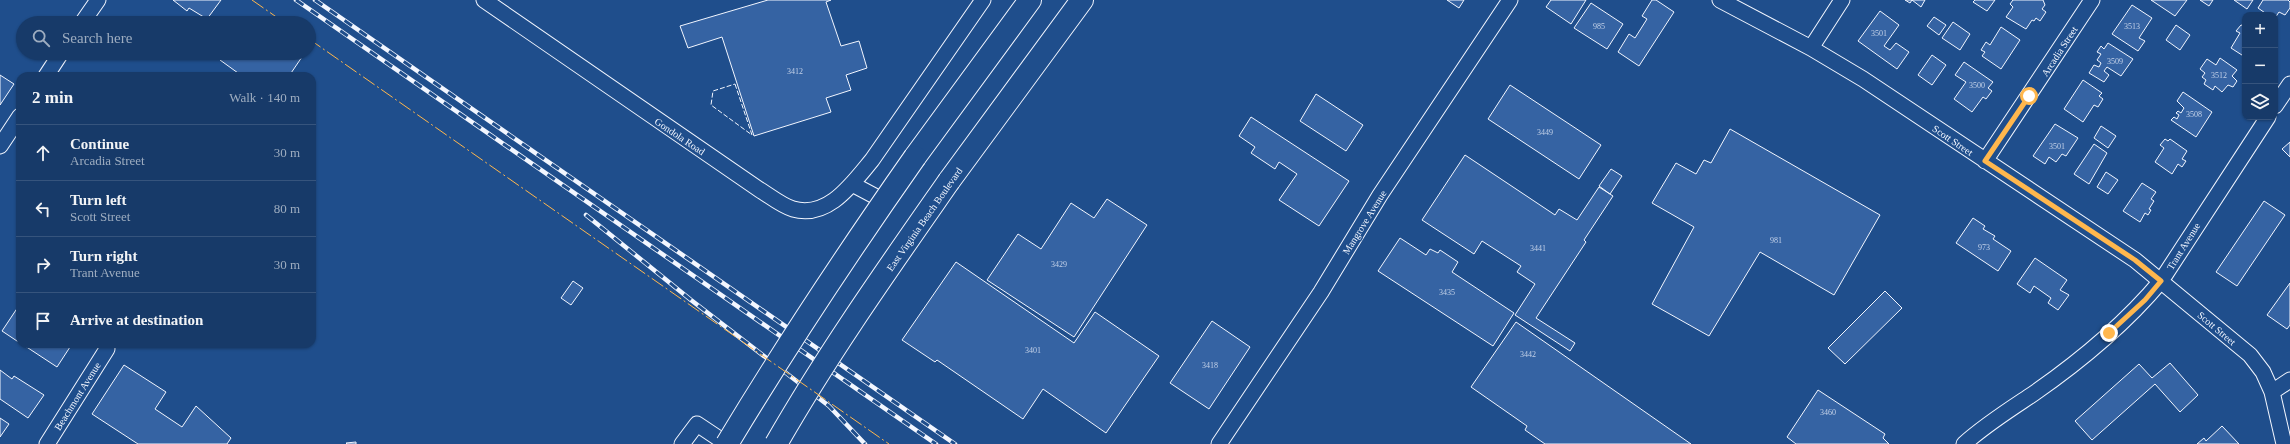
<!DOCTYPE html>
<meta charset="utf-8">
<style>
:root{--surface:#173a69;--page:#244571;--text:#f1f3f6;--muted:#9eadc0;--line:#36547d}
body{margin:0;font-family:Georgia,serif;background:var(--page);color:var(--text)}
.controls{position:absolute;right:12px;top:12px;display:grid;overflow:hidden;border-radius:8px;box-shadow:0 1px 3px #0004}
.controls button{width:36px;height:36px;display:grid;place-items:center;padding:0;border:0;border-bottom:1px solid var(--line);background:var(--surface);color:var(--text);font:20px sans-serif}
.stop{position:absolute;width:12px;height:12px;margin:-9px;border:3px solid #ffb74d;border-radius:50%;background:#fff}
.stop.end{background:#ffb74d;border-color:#fff;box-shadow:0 1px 4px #0008}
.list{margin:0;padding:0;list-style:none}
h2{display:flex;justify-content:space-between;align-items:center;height:52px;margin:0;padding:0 16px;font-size:17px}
h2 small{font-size:13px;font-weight:400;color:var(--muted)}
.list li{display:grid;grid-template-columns:26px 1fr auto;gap:12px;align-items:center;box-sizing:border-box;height:56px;padding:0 16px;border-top:1px solid var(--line)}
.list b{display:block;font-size:15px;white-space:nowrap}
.list p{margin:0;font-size:13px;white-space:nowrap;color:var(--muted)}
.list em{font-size:13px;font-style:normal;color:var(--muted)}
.icon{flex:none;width:22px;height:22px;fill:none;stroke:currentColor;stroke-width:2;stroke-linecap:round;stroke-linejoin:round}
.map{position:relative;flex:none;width:2290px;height:444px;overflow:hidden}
.search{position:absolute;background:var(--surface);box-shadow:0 1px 3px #0004;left:16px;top:16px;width:300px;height:44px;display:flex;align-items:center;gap:10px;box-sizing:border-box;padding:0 14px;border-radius:22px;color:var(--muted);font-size:15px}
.panel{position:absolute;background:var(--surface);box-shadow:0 1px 3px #0004;left:16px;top:72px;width:300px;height:276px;border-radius:12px}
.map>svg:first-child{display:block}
.building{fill:#3563a3;stroke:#f2f6ff}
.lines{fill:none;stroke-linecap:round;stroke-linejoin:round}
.street-casing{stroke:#f2f6ff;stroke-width:17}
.primary-casing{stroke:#f2f6ff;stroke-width:24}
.street{stroke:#1f4e8c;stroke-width:15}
.primary{stroke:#1f4e8c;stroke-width:22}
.rail-casing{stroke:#f2f6ff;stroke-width:4.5}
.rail{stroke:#1f4e8c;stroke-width:3;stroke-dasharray:9;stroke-linecap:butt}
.primary-bridge-casing{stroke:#f2f6ff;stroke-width:24;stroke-linecap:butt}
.primary-bridge{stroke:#1f4e8c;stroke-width:22}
.fence{stroke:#f2f6ff;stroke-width:1;stroke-dasharray:5 2;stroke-linecap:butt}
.power{stroke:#ffb74d;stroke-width:1;stroke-dasharray:14 3 2 3;stroke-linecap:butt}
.route{stroke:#ffb74d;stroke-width:5}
.labels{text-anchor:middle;stroke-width:3;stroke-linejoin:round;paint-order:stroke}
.number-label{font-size:8px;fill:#c3d1e8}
.street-label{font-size:10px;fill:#f2f6ff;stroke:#1f4e8c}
</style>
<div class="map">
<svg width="2290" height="444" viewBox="0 0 2290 444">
<rect width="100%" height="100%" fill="#1f4e8c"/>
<!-- building -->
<path class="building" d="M173 0H221L207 19 189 8 187 11Z
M768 0H831L826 2 841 46 859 41 867 68 846 75 851 90 826 98 831 112 754 136 722 37 688 48 680 26Z
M1447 0H1464L1459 8Z
M1551 0H1586L1571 24 1546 7Z
M1652 0H1656L1674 12 1639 66 1618 52 1629 34 1635 38 1647 19 1642 16Z
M1905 0H1925L1921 7 1912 0 1910 3Z
M1975 0H1995L1987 11 1973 2Z
M2013 0H2043L2045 5 2042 9 2046 12 2040 21 2036 18 2034 21 2032 20 2026 29 2006 17 2013 7 2010 4Z
M2151 0H2187L2175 16Z
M2200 0H2213L2209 6Z
M2234 0H2253L2247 9Z
M2263 0H2288L2290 2V8L2285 15 2279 12 2275 18V15H2268L2258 8Z
M1591 3 1623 24 1607 49 1574 28Z
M2132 5 2152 18 2139 38 2145 41 2138 51 2112 34Z
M1880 11 1899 25 1884 46 1890 50 1896 43 1909 52 1897 69 1858 41Z
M249 17 259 23H245Z
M1934 17 1946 25 1939 35 1927 26Z
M1953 22 1970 34 1960 50 1942 38Z
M2176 25 2190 35 2180 50 2166 40Z
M2241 25 2245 26V57L2231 48 2240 33 2236 31Z
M2001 27 2020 40 2001 69 1982 56 1985 52 1981 50 1986 42 1990 45Z
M2108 43 2133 59 2121 76 2107 67 2104 71 2109 75 2104 82 2089 73 2094 65 2099 67 2101 63 2097 60 2101 54 2097 52 2101 46 2104 49Z
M225 53H302L304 54 289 76H237L238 73 220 60Z
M1932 55 1946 65 1932 85 1918 75Z
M2220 58 2237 70 2232 76 2237 81 2233 87 2228 85 2222 92 2215 86 2213 90 2204 84 2206 80 2202 77 2205 73 2200 69 2207 59 2216 65Z
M1964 62 1993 82 1988 88 1992 91 1986 99 1983 97 1972 112 1954 99 1966 82 1955 75Z
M0 75 14 84 0 105Z
M2083 80 2102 93 2099 96 2103 99 2098 107 2094 105 2083 122 2064 109Z
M1510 85 1601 145 1579 179 1488 119Z
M2183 92 2212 112 2196 137 2171 120 2174 117 2177 119 2179 115 2176 113 2178 111 2181 113 2184 108 2177 101Z
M1316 94 1363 125 1346 151 1300 121Z
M1251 117 1349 181 1319 226 1279 200 1297 174 1279 162 1275 169 1251 153 1255 147 1239 136Z
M2055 124 2078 138 2066 156 2062 154 2056 162 2049 157 2045 164 2033 156Z
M2101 126 2116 136 2108 148 2094 138Z
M1730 129 1880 215 1834 295 1760 252 1709 336 1652 304 1694 227 1652 203 1676 163 1696 174 1704 160 1711 163Z
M2165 139 2168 141 2170 139 2187 151 2182 159 2186 161 2182 167 2178 164 2172 174 2155 162 2164 148 2160 145Z
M2290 142V157L2282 149Z
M2094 144 2107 153 2089 184 2074 174Z
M1465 155 1555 215 1559 209 1577 220 1599 187 1613 196 1584 240 1586 242 1536 318 1575 343 1570 351 1515 315 1535 284 1517 272 1521 266 1482 241 1474 254 1422 220Z
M1611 169 1622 176 1610 194 1599 186Z
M2106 172 2118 180 2108 194 2097 187Z
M2142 183 2156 192 2151 199 2154 201 2149 209 2151 210 2148 215 2145 213 2140 222 2123 211Z
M1107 199 1147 225 1074 337 987 280 1018 234 1041 249 1071 203 1094 218Z
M2264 201 2285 215 2237 286 2216 272Z
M1973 218 1985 226 1983 229 1995 236 1993 239 2011 251 1998 271 1956 243Z
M1400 238 1426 255 1430 249 1438 253 1440 250 1458 262 1452 272 1514 313 1493 346 1378 271Z
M2035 258 2067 280 2060 290 2069 295 2058 310 2048 303 2051 298 2034 286 2030 293 2017 284Z
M956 262 1074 343 1095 312 1159 356 1106 433 1043 389 1023 419 937 360 935 362 902 340Z
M573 281 583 288 571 305 561 298Z
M2290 283V325L2287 329 2267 315Z
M1885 291 1902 308 1845 364 1828 348Z
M20 304V343L2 331Z
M1212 321 1250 347 1209 409 1170 383Z
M1516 322 1691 444H1545L1525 430 1527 426 1471 387Z
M22 344H72L57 367Z
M2170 363 2198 395 2180 412 2155 384 2092 440 2075 421 2139 364 2152 378Z
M124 365 166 392 155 409 182 427 196 406 231 438 227 444H138L92 414Z
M0 370 12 379 14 376 44 395 28 418 0 399Z
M1818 390 1885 434 1883 438 1889 444H1796L1787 437Z
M0 418 9 424 0 437Z
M2222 426 2239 444H2197L2204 438 2206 441Z
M356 442V444H347L346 443Z"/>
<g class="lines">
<!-- street casing -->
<g class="street-casing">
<path id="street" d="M484 0 760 190C770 196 782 206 793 209 828 219 852 184 872 160L983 0
M1720 0 1811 48 1863 79 2135 260 2250 355 2263 372 2272 392 2284 444
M82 23 98 0
M1811 48 1842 0
M46 76 61 53
M2275 106 2290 84
M0 146 20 116
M1985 161 2092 0
M852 184 884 201
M2272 392 2290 380
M47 444 107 349
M682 444 697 424 727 444
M1219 444 1321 292 1380 195 1510 0
M1964 444C1985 425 2009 410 2033 394 2079 362 2125 324 2161 281L2268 117"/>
</g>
<!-- primary casing -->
<g class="primary-casing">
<path id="primary" d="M915 157 1030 0
M949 181 1082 0"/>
</g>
<!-- street -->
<use href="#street" class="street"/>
<!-- primary -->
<use href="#primary" class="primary"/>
<!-- rail casing -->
<g class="rail-casing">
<path id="rail" d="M296 0 936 444
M315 0 955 444
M586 215 691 300 829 406 865 444"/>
</g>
<!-- rail -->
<use href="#rail" class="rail"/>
<!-- primary-bridge casing -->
<g class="primary-bridge-casing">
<path id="primary-bridge" d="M727 444C786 346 849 251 915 157
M776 444C828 353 889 267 949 181"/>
</g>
<!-- primary-bridge -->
<use href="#primary-bridge" class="primary-bridge"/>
<!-- fence -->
<path class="fence" d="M735 84 752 135 711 105 713 91Z"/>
<!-- power -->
<path class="power" d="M252 0 285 23
M309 39 889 444"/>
</g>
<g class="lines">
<!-- route -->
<path class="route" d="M2029 96 1985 161 2135 260 2161 281 2145 300 2109 333"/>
</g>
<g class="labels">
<!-- number labels -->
<g class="number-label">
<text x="1599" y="29">985</text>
<text x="2132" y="29">3513</text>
<text x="1879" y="36">3501</text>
<text x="2115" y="64">3509</text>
<text x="795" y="74">3412</text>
<text x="2219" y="78">3512</text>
<text x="1977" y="88">3500</text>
<text x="2194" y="117">3508</text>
<text x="1545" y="135">3449</text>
<text x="2057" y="149">3501</text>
<text x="1776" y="243">981</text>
<text x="1984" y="250">973</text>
<text x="1538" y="251">3441</text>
<text x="1059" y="267">3429</text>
<text x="1447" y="295">3435</text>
<text x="1033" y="353">3401</text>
<text x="1528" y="357">3442</text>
<text x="1210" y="368">3418</text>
<text x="1828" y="415">3460</text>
</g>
<!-- street labels -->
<g class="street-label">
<text transform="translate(2059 51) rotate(-57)" y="4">Arcadia Street</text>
<text transform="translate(680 136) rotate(34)" y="4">Gondola Road</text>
<text transform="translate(1953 140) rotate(34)" y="4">Scott Street</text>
<text transform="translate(924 219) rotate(-55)" y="4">East Virginia Beach Boulevard</text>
<text transform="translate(1364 222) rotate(-58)" y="4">Mangrove Avenue</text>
<text transform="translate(2183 246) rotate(-58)" y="4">Trant Avenue</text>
<text transform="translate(2217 328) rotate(40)" y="4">Scott Street</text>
<text transform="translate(77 396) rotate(-58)" y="4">Beachmont Avenue</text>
</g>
</g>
</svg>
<div class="controls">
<button>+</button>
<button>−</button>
<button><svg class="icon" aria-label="layers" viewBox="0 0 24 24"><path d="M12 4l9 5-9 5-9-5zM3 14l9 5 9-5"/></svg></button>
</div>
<div class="stop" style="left:2029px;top:96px"></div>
<div class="stop end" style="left:2109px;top:333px"></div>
<div class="search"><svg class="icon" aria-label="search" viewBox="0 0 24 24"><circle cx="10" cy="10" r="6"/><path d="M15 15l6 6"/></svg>Search here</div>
<section class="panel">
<h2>2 min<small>Walk · 140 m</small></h2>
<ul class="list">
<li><svg class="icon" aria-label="ahead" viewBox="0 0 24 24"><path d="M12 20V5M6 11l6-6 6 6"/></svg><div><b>Continue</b><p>Arcadia Street</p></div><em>30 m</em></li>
<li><svg class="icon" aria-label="left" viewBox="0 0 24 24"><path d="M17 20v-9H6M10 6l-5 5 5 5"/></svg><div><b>Turn left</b><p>Scott Street</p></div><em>80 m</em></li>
<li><svg class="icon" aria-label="right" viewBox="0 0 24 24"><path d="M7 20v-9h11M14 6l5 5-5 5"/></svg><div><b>Turn right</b><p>Trant Avenue</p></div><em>30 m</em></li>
<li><svg class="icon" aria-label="arrive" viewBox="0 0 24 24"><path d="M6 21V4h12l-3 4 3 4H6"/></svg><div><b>Arrive at destination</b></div></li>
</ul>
</section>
</div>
